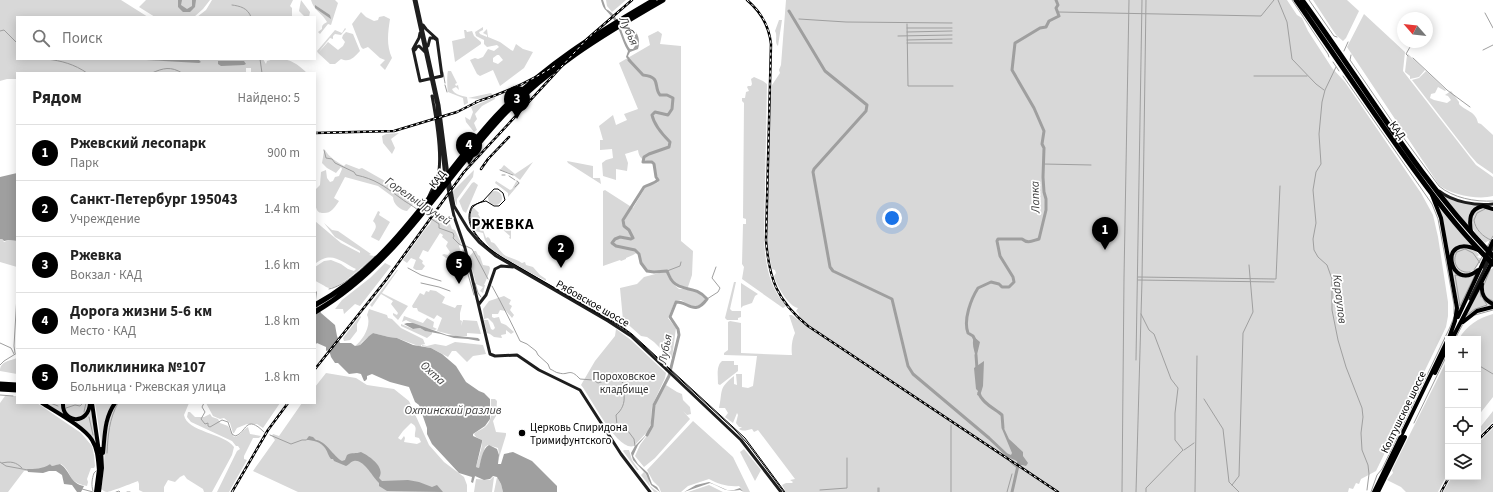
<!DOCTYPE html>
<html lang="ru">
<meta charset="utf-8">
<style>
:root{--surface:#fff;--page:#f6f6f6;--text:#222;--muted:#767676;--line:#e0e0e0;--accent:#000}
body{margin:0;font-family:"Source Sans 3",sans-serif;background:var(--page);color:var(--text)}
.controls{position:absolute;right:12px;bottom:12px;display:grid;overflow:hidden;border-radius:0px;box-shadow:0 2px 10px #0003}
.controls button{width:36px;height:36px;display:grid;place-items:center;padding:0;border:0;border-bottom:1px solid var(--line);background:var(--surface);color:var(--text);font:20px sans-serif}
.compass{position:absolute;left:1397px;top:12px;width:36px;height:36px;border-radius:50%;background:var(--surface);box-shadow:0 2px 10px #0003;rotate:298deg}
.you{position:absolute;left:892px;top:218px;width:14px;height:14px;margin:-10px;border:3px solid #fff;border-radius:50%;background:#1a73e8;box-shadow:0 0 0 6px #1a73e833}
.badge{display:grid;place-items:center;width:26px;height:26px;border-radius:50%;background:var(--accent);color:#fff;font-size:13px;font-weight:700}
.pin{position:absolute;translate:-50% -33px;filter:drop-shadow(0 1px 2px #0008)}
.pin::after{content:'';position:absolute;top:21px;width:14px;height:12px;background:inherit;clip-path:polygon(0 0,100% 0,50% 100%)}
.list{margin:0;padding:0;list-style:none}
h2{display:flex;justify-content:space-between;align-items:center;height:52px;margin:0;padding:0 16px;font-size:17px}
h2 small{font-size:13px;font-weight:400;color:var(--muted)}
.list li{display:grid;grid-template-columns:26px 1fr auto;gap:12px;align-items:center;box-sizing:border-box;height:56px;padding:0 16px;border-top:1px solid var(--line)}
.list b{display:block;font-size:15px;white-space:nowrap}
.list p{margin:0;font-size:13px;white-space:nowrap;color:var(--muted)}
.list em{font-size:13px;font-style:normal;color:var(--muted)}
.icon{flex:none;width:22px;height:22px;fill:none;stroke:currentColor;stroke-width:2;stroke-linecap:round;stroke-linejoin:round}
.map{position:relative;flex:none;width:1493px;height:492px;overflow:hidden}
.search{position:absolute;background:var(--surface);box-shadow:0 2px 10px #0003;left:16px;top:16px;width:300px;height:44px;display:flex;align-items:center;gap:10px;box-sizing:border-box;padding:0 14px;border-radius:0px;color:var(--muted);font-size:15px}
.panel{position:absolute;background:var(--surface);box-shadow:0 2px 10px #0003;left:16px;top:72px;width:300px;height:332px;border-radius:0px}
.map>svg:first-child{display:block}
.green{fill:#d8d8d8;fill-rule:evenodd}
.water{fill:#9f9f9f}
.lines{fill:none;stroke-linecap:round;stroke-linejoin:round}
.stream{stroke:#9f9f9f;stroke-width:1}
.river{stroke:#9f9f9f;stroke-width:3}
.secondary{stroke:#1e1e1e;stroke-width:3}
.primary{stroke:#000;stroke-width:4}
.highway{stroke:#000;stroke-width:5}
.tram{stroke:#000;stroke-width:1}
.rail-casing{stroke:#000;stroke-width:2.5}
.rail{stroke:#fff;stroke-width:1;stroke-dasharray:3;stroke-linecap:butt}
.poi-dot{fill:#000;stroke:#fff;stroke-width:1.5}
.labels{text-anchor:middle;stroke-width:3.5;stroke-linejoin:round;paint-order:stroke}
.street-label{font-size:11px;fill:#000;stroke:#fff}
.park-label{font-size:11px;fill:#2f2f2f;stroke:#fff}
.poi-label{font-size:11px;fill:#000;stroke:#fff;text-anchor:start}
.water-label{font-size:12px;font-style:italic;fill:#404040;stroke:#fff}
.district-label{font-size:15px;font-weight:bold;letter-spacing:1px;fill:#000;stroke:#fff}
</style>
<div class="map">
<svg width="1493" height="492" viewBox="0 0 1493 492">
<rect width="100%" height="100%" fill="#fff"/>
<!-- green -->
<path class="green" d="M0 0H121L148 17H17V59H145L165 61 200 60 198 59H263L266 64 267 61C286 56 294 61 307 73H251V68H246V73H17V79H7L0 81Z
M146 0H210L203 9 194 17H155L139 7Z
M212 0H293L290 6 292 8V17H197L206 10Z
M301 0 310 12 309 17H305L299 11Z
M311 0H335L338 3 331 25 328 24 320 34 318 32 322 29C322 24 324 24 327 22 322 13 314 11 311 0Z
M606 0H626L612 12 607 6Z
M786 0H1287L1297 15 1302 18 1308 31 1332 68 1345 82 1421 193 1433 215 1438 237 1448 302V316L1446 327 1376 471 1361 479 1359 484 1356 483 1353 489 1349 488 1348 492H786L782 485 786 483H792L793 482 790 480 795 479 758 430 754 432 752 429C747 430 743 432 739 429L742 427H739L736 423 738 415 737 413 733 423 725 417 728 413 725 408H719C723 390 718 389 734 376V384L737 385 736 374H742V387L748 388 753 386 757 356 724 355V353L728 350V322L730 321 741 323V353L789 355H792C791 348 792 339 795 333L789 315H792L798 320 799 314 796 311 798 308C788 306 777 286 774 276L776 273 775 270 772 269 768 249 767 228 771 92 772 85 780 73 779 70 781 65Z
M1313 0H1347L1359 11 1346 38 1343 41 1336 35Z
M361 12 366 17 374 21 378 20 379 17 384 16 390 19C388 32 386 45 392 58L385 70 380 65 385 60 380 58 368 47 363 49 361 47 352 24Z
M1364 14 1405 52 1403 71 1469 156 1476 165 1493 177V196C1478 200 1451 195 1439 185L1347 47Z
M779 20H782L778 46C774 42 778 36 775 31Z
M483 27V30L479 32 480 34 487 37V35L483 33 487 29 488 37 500 42 511 50 513 51 516 44 523 49 533 52 524 68 500 86 493 70 480 76 477 74 470 60 475 58 478 59 483 57 488 49 494 51 499 47 497 45 487 47 484 44V40L476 36 475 32ZM497 55H499L503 60 498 64 493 62V58Z
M345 28 346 29 341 35 335 34 333 36V39L330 38 318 53 317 51 335 30 342 33Z
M464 30H466L467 32 472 31 474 36 481 42V44L455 62 452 41 465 38Z
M658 31 662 34 660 44 681 46V241L693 251 692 275 688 287C675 286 673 282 668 270L654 271 648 270 642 263 640 254 638 252 633 255 626 258V259L621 261 620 260 603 266V191L605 190 633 208 645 188 650 185 657 183 659 180C655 174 657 167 653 161 644 162 639 159 638 150L625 154 628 163 627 171 616 169V180L603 176 602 163 606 160 613 158 612 149 600 150V140H603L599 126 613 115 616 125 627 120 624 114 638 109 619 63 650 45 648 36Z
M346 32 353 34 360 51C354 57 350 63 341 59L335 64H330L318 53 328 42 338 50 343 46 345 42 342 38 343 35Z
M1408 54 1425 70 1419 77 1410 79V76L1405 72 1407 55Z
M448 71H451L457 83 455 84 456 86 458 85 459 90 456 87 452 89C454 94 461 96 467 97L468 103 464 105 463 98 448 92C447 90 447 73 448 71Z
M1426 71 1446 90 1445 91 1438 87 1435 93 1431 94 1430 98 1434 100 1447 103 1451 100 1448 96 1445 95 1451 91 1459 102V104C1465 111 1476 111 1478 123L1481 124 1493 135V174L1477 163 1470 155 1412 80 1419 78Z
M754 77 763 81 767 84 764 238C765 263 769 287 786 306L783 308 742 279 744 267 742 264 743 224H746V219L743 218 744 103 742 101V98H745L746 92 749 91 747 87 748 86H751L752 84 751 79Z
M491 93 494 96 478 99 468 98Z
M495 97V99L482 106 475 114 477 119 474 123 477 130 474 132 466 122 465 117 470 120 473 112 471 107Z
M399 133 391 139 395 148 392 154 383 143 382 136 386 134Z
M325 150C329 157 337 162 344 166L346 164 359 169 362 168 385 181 404 197 412 201 413 204 407 211C400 210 393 204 393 197L378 186 345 177 334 198 339 201C334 208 331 214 322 213 319 212 319 213 317 210 314 204 315 196 315 190L320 185 321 172 326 170 327 178 330 182 333 181 335 177 339 176 342 169 341 167 336 173 327 168 322 163 324 151Z
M567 161 593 166V178H600L601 184 568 163Z
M533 162 520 180 512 174 500 170 504 165 515 174Z
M474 170 473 177 457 199V206L452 192Z
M517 180 520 183 508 197V193L495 183 496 181 510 190 512 189Z
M474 182 478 185 466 213 463 211 459 201 472 183Z
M488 198a7 7 0 1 1 14 0a7 7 0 1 1-14 0Z
M1443 195 1454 201 1481 205C1472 211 1467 214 1468 226Z
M473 207 479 213 478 214 482 221 480 222H482L483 225 482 227 486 238 488 237 490 239 491 242 494 243C498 247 501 253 506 256 511 258 516 259 522 263L525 262 526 265 533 267 540 275 546 279V281C533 274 492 255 486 242 484 239 484 236 483 233L475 231C470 223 469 215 473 207Z
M1439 208 1471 245C1460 242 1451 247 1449 258Z
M1481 208 1493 210V237L1490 242 1488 241 1485 243C1474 232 1461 219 1481 208Z
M378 211 380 212 379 215 390 222 379 241 371 237C374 230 379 227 373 221Z
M443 216 448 219 446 224H450L452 229 455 230 461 243 459 246 463 258 462 265 459 266 463 271 460 272 456 266 453 267 455 265V262L446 258 442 255 444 254 448 255 450 252 446 246 448 242 442 237 443 235 440 233 428 252 423 250 419 258 423 261 422 263 425 266 422 270H416L413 268 416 260 411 258 407 263 403 260 426 228 430 224 432 219 441 218Z
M315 221 341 243 360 253V251L335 237 324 223 332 230 338 231 371 254 369 255 374 256C367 263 338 290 329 288 325 287 319 282 315 281V267L324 261 331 260 341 264 348 269 354 271 356 269C341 262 332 250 315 264Z
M504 225 511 229V239L509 238 510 236 502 229Z
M0 239H2L4 242 9 240 17 241V267L0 262Z
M1463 247 1474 249 1479 255 1477 257 1482 259C1476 270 1469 277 1456 270L1452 261 1455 252Z
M474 251H476L478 255 480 256 483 265 489 266 490 268C489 275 486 280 484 285H485L483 293 480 291 483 287 476 284 469 257Z
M385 263 391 266 360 306 355 304 344 314 343 309H335L342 300 370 278Z
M1451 268 1457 274 1477 272 1458 313Z
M1493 268V303L1485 297 1483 284 1490 270Z
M397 270H398L382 293 408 306 398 320 393 315V313L397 315 398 313 391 304 393 301 381 294 372 307 370 305Z
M663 272H667L671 282 679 289C689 289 702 291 706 301 694 309 692 307 681 300L675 301 668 318 676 328 672 358 662 350 654 342 647 337 641 336 623 320 620 288 637 284 644 277Z
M734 282H736L730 309 732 311H741V317L738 318V320H727L725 318Z
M741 283 758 294 755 296 752 303 743 306 741 308Z
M1480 288C1481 297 1484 301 1493 305L1477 309 1464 319Z
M430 290 436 291 445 297 442 303 455 308 457 305H462L460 313V320L462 321 461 326 463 320 477 321 481 334 467 333V336H456L437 331 442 318 437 315 434 319 418 311 417 308H413L412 306 420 293 424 295 426 291 429 292Z
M504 296 511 300 509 304 512 306 510 310 514 315 512 318 506 311 500 310 498 314H492V317L494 318 499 317 501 323 506 325 514 332 511 334 506 330V334L501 335 502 338 494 337 490 334 487 333 484 320H488L491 329 493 330 495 328 493 323 488 318 484 319 483 309 489 301Z
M369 309 387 315 388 318 392 319 401 328 423 339 425 344 421 345V347L397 338 389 337 373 333 362 342 360 345 355 346C363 340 372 325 367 315Z
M1493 314V397L1478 416V339H1459C1466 326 1478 318 1493 314Z
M360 316 361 317 357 324V331L350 340 344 341 343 338Z
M404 316 423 323 427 318 434 322 433 327 437 329 435 330 420 327 406 320 402 322Z
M401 324 413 329 420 328 425 331 432 332V334L427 338 401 326Z
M616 329 631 340 666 373 665 378 652 406 651 423 648 431 634 446C617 452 591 397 581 385L595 361 615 336Z
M455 342 483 345 486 354 473 356 467 362 456 351H452L448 357 431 348 422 346V345L427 346 435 344 446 346Z
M17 358V374L0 371C0 361 10 361 17 358Z
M1448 358V473L1438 492H1406L1401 487 1387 480 1393 473 1392 470Z
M722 361H734V365H738V371L720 385 718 384C718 376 716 366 722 361Z
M326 373 356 378 367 385 394 389 409 401 429 445 444 462 464 477 467 485V492H298L253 471 275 440 272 436 273 434 279 436 302 403H315V387ZM411 423C419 427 414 431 415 437L419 438 421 442 417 444 404 442 405 438 404 436 401 440 398 438 403 431Z
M666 385 677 392 682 394 683 400 690 407 691 414 687 415 683 411 690 419 655 458 644 467 635 456 640 445 651 430 655 406 660 394Z
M5 396H17V403H37L81 433 92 446 94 455 95 466 94 468H91L87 479 88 482 87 486C66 482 73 472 61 464L52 466 50 464C44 470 29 471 24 471L8 492H0V403Z
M491 399H495L497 401 496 416 493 421 496 432 506 433V435L498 461 499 454 498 448 488 445 485 447 479 468 476 467C478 459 483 446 482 440L476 437 474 434C477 431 481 430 485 427 494 419 490 410 491 399Z
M45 403H61L62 411 70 419 87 416 91 410 97 447 92 438Z
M64 403H90L85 414 76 418 67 414Z
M95 403H113L104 424 102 448Z
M116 403H189L184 415C187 432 224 433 234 447L232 455 212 492H204L203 489 187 479 184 475 180 477 175 482 168 480 164 487V492H143L139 490V484L138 481C133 483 110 492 107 492 105 492 103 490 101 489 106 466 103 443 108 420 110 414 113 408 116 403Z
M206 403H280L263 428 257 424H247L237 428 234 433H233L230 423 224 418 220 419 213 416Z
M1493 411V422L1478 436V430Z
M188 412H190L195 417H204L210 414 212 417 218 419 220 423 228 426 234 437C241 436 242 430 248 427L250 434 261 436 259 438H253L244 456V459L247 460 229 492H217L237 451 240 449 238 446H236L232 441 191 422 187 417Z
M693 421 733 457 750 492H744L739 486C728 487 718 484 709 479L688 486 681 492H661L659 487 653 481 647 470Z
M1493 428V492H1443L1452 477H1478V443Z
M744 449 761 470 755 481 740 452Z
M624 450H629L632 460 639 470H637L623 451Z
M644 472 649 479 650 486 658 492H654L641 475Z
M493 477H494L492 492H474L476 479 490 480Z
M497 477 501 484 503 492H494Z
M709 485 723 492H688Z"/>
<!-- water -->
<path class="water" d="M178 0H182L181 5 187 9 192 6V0H196L195 7 190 12H183L178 7Z
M601 0H603L606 9C621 16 621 37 630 49H633L635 46 633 32H636C639 37 640 43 638 49L630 52 628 56 632 62 631 63 626 57 628 51C621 40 620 26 611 16 605 8 604 11 601 0Z
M315 5 330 15 331 19 315 8Z
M145 59H198L201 62 199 63 146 60Z
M218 61H244L246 64 244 65 221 66 218 64Z
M17 173V241L9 240 4 241 2 239H0V177Z
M315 290 317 292 316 300 321 313 335 325 337 336 340 343H351L355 346 360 345 369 336 373 333 389 337 397 338 413 345 431 348 442 354 456 366 466 382 479 391 484 393 490 399V419L485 426 473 434V436L482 440V442L476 467 479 468C481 461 482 449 489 445L497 449 499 455 498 464H501L504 454 513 452 532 461 557 486V492H503L501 484 497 477 493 476 490 479 484 480 475 476 473 483 471 482 472 477 459 473 432 444 427 434V428L419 405 415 402 409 387 390 382 372 374 367 376V379L365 381H364L361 374 357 373 349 374 338 363H335L331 357 329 350 326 351V347L317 343 315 345Z
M407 323H413L447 335 478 338 480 340 479 341 468 339 454 338 441 334 425 331 420 328 413 329 404 324Z
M974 337 980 342 976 359C975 351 971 345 974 337Z
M984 361 983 386 980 396 977 395 978 391 976 389 974 368Z
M1002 424 1009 439 1023 452V456L1028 463 1026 466 1022 465 1020 466 1018 462 1010 457 1012 453 1002 429Z
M648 433 638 445 633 456 638 464 648 473 652 484 657 487 660 492 651 485 646 474 633 460 631 453 635 446Z
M309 436 313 437 316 440C326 441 333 456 342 461L345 460 347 455C352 452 356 454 361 452 369 456 386 467 379 478L382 481 408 480 419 482 432 487 437 485 443 492 387 491 379 486V483C373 478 364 459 354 461 351 461 349 465 346 466L334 461 333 459H331C328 456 328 452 325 448 321 442 313 440 306 440Z
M50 464 52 466 60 464C70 470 70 484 84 486L81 492H77L72 485 64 484 62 475 56 471H49L43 473 28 472 27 469C34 469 43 469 50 464Z
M709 482 727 490H734L740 488 744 492 740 490C722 492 725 488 710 483L684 492 696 485Z"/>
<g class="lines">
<!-- stream -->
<path class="stream" d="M1278 0 1287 22 1292 59 1316 84 1324 90
M1292 0 1328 54 1329 57
M1309 0 1334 36 1337 37
M232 5C240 6 248 8 251 17
M1058 12 1261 16 1274 0
M1485 13 1493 28
M799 19 846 22 952 23
M907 24 908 86H953
M907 28H952
M0 31 4 30 17 43
M907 32 952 31
M898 36 952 35
M907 40 952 39
M907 43H952
M1483 50 1493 45
M1344 51 1348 42
M1351 55 1350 60 1400 133 1439 186C1453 198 1475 202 1493 201
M1408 56 1406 54 1410 47
M1413 58 1447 90 1470 107
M47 59C62 61 74 64 87 73
M260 59 262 73
M1333 62 1339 71
M1336 67 1325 90 1322 102 1319 134 1321 164 1316 172 1313 190 1316 223 1313 239 1314 250 1318 257 1327 265 1332 279V310L1338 340 1346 367 1362 408 1363 417 1361 433 1362 450 1368 465 1369 474 1367 490
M443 72 445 83
M152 73C163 68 171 66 182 73
M1254 76H1307
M1343 76 1432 204 1438 219 1454 305V314
M445 85 447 92
M324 150 326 158 332 159 335 163 354 172 356 175C375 179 384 186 399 197 405 202 412 205 418 210
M1043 164 1091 165
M500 170 513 175
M502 175H505
M509 176 515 180
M515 187 519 183 517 181
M1485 209 1477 213 1474 220C1475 229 1483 237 1491 240
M424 214 439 224V228L453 233 454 236 453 238 459 244 463 246
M466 246 472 249 488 279
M1487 247 1493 236
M463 250 466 260 465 264 474 295
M408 268 421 275 441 281
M1474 270 1482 257
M667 271 680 266 681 262
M1470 272C1458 274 1451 262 1457 252L1465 249 1473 253 1480 263
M1138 277 1276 279 1280 186
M1466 277 1455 275 1460 306 1475 275
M1138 280 1274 282
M421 283 439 287 450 291
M475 283 478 293 481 297
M1484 285 1490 270
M492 286C502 304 511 322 520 341L527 344 536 351 538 355 548 364 550 369C553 370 556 373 559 373 569 376 569 367 580 379L593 380 598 383 616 377C622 383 631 386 624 395 625 403 622 410 616 415L617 425 621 428 628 431 634 439 635 446
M329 289C345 286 363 267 375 256
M1480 291 1481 297
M1487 298 1493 301
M707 299 718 292 720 288 712 278 716 267
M1141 314 1149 330 1154 334 1171 379 1178 388 1175 413V440L1183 450 1146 488V492
M1467 315 1475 309 1487 305 1483 299
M1475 315 1493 310
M1455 339 1463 324
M0 343 11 348 14 354
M15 353 14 346 17 295
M1136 360 1142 0
M0 365 4 361 17 353
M1478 365 1493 374
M0 395 13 396
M1204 399 1223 429 1229 482 1239 492
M50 403 58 406
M204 403 202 407 205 412 201 419 205 424 208 423V426L210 427 222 420 228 422 232 434 235 436C247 433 245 413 264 432
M66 408 75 405 80 406 83 403
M84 412 86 403
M89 417 93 435
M1414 423 1448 353
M270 435 291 444 302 440H306
M1184 450 1194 443
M107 453C108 436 109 419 118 403
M0 462 6 466 28 470
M1010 462 1017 468
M2 463C11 461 16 462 22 468
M1232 485 1239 476 1243 333 1253 312 1249 265
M879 488V492
M82 489 93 492
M820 490 847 488V458
M93 491C91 485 92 479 94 473L96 471
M116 492 119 491 120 492
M127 492H130
M878 492V488
M951 492V425
M1007 492 1012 474
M1122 492 1124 278 1129 0
M1136 492 1142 280 1146 0
M1195 492 1197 356
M1371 492 1377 475 1382 469 1450 327 1454 317"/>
<!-- river -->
<path class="river" d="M789 11 825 71 867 105 866 111 814 169 813 172 830 267 833 271 892 299 908 366 913 374 989 438 1007 455 1014 458
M629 60 643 75C662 77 653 87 660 95H667L673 98 672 109 668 115 655 112 652 115C654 125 663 135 670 142L669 147 649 154 644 157 643 162H652L654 164 656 177 658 180C654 184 649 184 644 187L623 220 624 226 629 230 633 238 631 239 620 237 615 239 612 243 616 246 635 250 639 254 641 263 647 271 654 272 667 271C669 275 670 279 673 282 683 292 695 285 707 299 694 317 688 301 676 302L670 317 678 329 679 335 669 376 654 405 652 426 647 435
M975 340 973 336 968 333C963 320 971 299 978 288L991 282 999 284 1002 287H1009L1014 282 1013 277 1000 256 997 241 998 239H1022C1028 244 1032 241 1039 239L1046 210V199L1044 192 1043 177 1044 148 1042 144 1044 131 1034 108 1012 70 1015 43 1040 28 1046 27 1049 21 1059 16 1056 8 1058 5 1056 0
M976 355 977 369
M979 393C981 402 995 409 1002 415L1003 428
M1012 492 1019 461"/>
<!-- secondary -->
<path class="secondary" d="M414 0 437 105 445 177
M416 0 439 105 448 175
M420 33 419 38 413 49 420 81 442 76 437 39 426 29 423 25
M428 46 430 38H434L437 40
M415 50 417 47 419 46 425 52
M449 180 454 206 468 229 479 242 496 256 608 321 631 336 741 440 781 492
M447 184 454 216 465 248 471 273 490 354 495 356 517 355 539 370 580 390 621 454 650 492
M1439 191C1453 202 1476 206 1493 204
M429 196C432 189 436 183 438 176 443 155 436 117 432 96
M1483 267 1493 247
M1470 299 1492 254
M479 304 486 295 495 269 501 266 513 267"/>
<!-- primary -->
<path class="primary" d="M1432 195 1441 218 1457 308 1455 321 1449 338
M1471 232C1469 220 1469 209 1483 206L1493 209
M1478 270C1450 294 1436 231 1478 250
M1482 284C1481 294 1484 300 1493 304
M1458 317 1493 241
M1463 322 1477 311 1493 307
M1452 339 1493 260
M1435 373 1448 346
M42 403C56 412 84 427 92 440 98 450 98 460 99 471
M63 403C62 424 89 425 90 403
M92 403 99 452
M103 453C105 435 104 419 115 403
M96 492 99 469
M99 492 102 468 101 449
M1374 492 1448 339
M1378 492 1405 437"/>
<!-- highway -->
<path class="highway" d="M1296 0C1332 51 1366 103 1402 153 1430 192 1458 230 1493 264
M1302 0C1365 86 1418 179 1493 256
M315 305C394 262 437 180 496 116 544 65 594 35 654 0
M315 312C394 266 438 187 498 121 546 69 602 35 663 0
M0 384 17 385
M0 389 17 390"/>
<!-- tram -->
<path class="tram" d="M784 492 748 444 736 431 631 334 621 327 503 258C486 248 460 227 472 206L483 201 494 189H498L503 193 505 200 499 206H494L486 201C482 202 477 203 474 206 471 208 471 211 470 214 468 233 489 249 503 258L621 326 632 334 745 438 785 492"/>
<!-- rail casing -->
<g class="rail-casing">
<path id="rail" d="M747 0C761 12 769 25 771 44L766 240C769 279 777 301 808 326L1058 492
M476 102C505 93 531 81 556 65
M315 133 394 131 457 112 481 100
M481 169 488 159 509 137
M315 369 386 280 464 172 587 39 632 0
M1478 440 1493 425
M232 492 268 430 288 403
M1441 492 1449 477"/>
</g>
<!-- rail -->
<use href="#rail" class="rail"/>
</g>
<!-- markers -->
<circle class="poi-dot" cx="522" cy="433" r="4"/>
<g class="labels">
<!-- street labels -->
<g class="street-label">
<text transform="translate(1398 130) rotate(54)" y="4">КАД</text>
<text transform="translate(437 179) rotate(-52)" y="4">КАД</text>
<text transform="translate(593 303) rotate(30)" y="4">Рябовское шоссе</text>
<text transform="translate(1403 412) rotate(-64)" y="4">Колтушское шоссе</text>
</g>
<!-- park labels -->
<g class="park-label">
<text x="624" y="380">Пороховское<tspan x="624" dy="13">кладбище</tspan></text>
</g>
<!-- poi labels -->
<g class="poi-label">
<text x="530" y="431">Церковь Спиридона<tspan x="530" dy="13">Тримифунтского</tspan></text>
</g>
<!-- water labels -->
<g class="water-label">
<text transform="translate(629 31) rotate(66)" y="4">Лубья</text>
<text transform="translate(1035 197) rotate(-92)" y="4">Лапка</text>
<text transform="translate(418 201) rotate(34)" y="4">Горелый ручей</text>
<text transform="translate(1340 299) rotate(83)" y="4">Караулов</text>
<text transform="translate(665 349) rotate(-79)" y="4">Лубья</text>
<text transform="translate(433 373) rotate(42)" y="4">Охта</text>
<text x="453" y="414">Охтинский разлив</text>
</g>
<!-- district labels -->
<g class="district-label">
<text x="503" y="229">РЖЕВКА</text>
</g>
</g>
</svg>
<div class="controls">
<button>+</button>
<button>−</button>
<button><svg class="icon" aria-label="locate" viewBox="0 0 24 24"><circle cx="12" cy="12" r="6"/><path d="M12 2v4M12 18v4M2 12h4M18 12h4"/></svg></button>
<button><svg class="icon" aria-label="layers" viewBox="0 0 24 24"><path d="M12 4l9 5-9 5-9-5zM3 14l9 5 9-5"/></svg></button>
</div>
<svg class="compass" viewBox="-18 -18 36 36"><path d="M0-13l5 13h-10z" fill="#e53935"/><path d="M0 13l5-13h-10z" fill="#767676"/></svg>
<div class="you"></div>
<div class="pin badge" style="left:1105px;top:250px">1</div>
<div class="pin badge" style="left:561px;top:268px">2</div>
<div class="pin badge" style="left:517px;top:119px">3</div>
<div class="pin badge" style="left:469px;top:165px">4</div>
<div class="pin badge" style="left:459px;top:284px">5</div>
<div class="search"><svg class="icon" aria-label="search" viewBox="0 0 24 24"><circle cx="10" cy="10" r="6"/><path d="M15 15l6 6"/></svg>Поиск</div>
<section class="panel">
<h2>Рядом<small>Найдено: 5</small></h2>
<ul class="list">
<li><span class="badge">1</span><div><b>Ржевский лесопарк</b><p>Парк</p></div><em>900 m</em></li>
<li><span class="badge">2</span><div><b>Санкт-Петербург 195043</b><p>Учреждение</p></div><em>1.4 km</em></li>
<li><span class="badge">3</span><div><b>Ржевка</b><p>Вокзал · КАД</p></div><em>1.6 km</em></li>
<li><span class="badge">4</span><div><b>Дорога жизни 5-6 км</b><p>Место · КАД</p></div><em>1.8 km</em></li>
<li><span class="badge">5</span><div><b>Поликлиника №107</b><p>Больница · Ржевская улица</p></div><em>1.8 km</em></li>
</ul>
</section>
</div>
